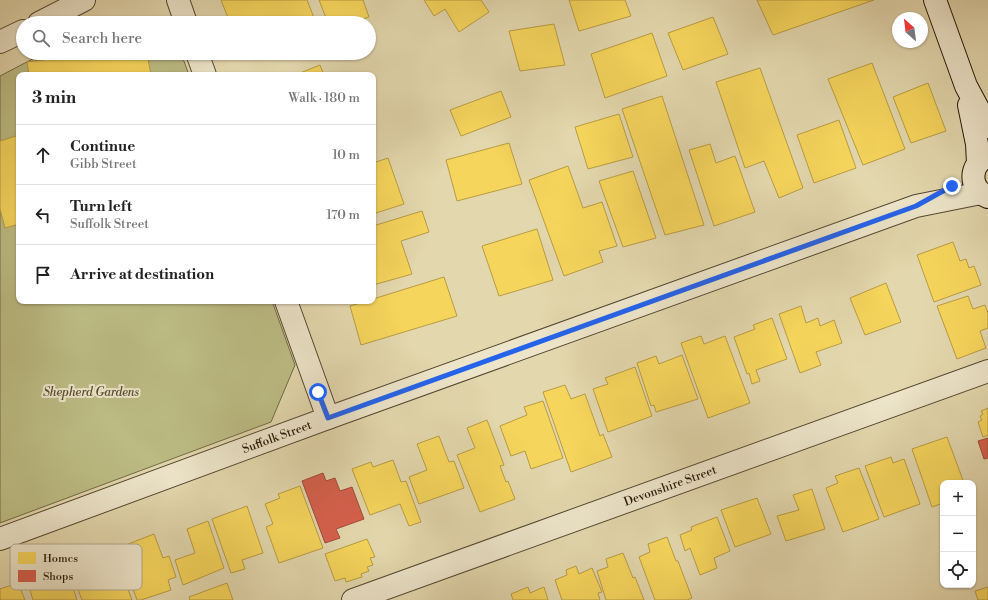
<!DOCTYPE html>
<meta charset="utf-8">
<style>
:root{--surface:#fff;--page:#f2f2f2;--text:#222;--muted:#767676;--line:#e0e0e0}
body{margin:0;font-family:"Libre Bodoni",serif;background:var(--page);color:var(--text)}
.controls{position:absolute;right:12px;bottom:12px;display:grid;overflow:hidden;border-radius:8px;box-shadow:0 1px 3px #0004}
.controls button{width:36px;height:36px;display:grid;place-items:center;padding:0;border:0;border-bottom:1px solid var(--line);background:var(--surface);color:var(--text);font:20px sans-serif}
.compass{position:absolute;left:892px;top:12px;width:36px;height:36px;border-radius:50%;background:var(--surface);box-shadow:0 1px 3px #0004;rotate:332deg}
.stop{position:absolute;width:12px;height:12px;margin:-9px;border:3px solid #2563eb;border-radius:50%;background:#fff}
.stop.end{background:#2563eb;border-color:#fff;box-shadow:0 1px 4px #0008}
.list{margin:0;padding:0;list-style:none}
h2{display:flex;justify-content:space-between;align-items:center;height:52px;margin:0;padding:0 16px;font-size:17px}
h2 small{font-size:13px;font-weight:400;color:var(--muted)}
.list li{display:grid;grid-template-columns:26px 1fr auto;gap:12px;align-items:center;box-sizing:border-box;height:60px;padding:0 16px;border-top:1px solid var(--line)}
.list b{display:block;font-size:15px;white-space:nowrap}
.list p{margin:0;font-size:13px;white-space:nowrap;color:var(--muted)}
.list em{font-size:13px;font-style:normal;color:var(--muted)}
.icon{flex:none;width:22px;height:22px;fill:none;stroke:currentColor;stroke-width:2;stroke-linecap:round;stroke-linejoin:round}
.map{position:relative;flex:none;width:988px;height:600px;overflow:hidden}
.search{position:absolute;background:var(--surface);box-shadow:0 1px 3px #0004;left:16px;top:16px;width:360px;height:44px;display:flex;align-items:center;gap:10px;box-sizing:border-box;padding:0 14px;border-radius:22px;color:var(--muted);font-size:15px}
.panel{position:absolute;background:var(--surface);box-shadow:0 1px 3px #0004;left:16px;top:72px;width:360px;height:232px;border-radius:8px}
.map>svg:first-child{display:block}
.green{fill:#bcbc84;stroke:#726a46}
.homes{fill:#f6d55c;stroke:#b89c43}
.shops{fill:#d6604d;stroke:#a24a38}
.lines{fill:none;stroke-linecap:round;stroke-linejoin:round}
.street-casing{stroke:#564831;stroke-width:24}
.secondary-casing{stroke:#271808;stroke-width:24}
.street{stroke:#ede5ca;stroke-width:22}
.secondary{stroke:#ede5ca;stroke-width:22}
.route{stroke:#2563eb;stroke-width:5}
.labels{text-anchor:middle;stroke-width:4;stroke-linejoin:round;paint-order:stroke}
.park-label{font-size:12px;font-style:italic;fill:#54492d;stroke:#ede5ca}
.street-label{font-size:12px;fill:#271808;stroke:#ede5ca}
.key{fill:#ede5ca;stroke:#b2a890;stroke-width:1}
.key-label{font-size:11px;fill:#271808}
</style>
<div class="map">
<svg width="988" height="600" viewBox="0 0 988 600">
<rect width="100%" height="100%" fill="#e3d7ad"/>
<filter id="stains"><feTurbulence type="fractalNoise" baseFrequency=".005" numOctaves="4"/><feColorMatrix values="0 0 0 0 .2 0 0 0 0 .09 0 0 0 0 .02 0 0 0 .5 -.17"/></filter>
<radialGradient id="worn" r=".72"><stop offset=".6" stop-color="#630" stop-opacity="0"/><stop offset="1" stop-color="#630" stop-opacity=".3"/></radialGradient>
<!-- green -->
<path class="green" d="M44 53H181L189 75H19V301H272L295 365 271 422 0 523V76Z"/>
<!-- homes -->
<path class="homes" d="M221 0H307L316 23H230Z
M319 0H363L369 17 350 23H328Z
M424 0H481L489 12 459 32 445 9 434 16Z
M569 0H625L631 16 579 31Z
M757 0H874L773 35Z
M713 17 728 54 683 70 668 33Z
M554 24 565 65 520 71 509 31Z
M652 33 667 76 605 98 591 54Z
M94 53H147L151 75H29L27 62Z
M872 63 905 149 863 165 828 79Z
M320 65 324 75H295Z
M760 68 803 188 779 198 764 161 745 168 716 82Z
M928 83 946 131 911 143 893 97Z
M501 91 511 117 461 136 450 110Z
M662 96 704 225 665 235 622 109Z
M619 114 633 157 588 169 575 127Z
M839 120 856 168 814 183 797 135Z
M19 135V224L5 228 0 209V141Z
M509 143 522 184 457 201 446 160Z
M710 144 716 163 735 156 755 212 714 226 689 150Z
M388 158 404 204 373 214V163Z
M568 166 583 208 602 202 617 246 599 251 603 262 564 276 529 180Z
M633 171 656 238 623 247 599 181Z
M422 211 429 232 401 241 412 274 373 285V226Z
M537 229 553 280 499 296 482 246Z
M953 242 960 261 966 259 969 268 974 266 981 285 934 302 917 255Z
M444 277 457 316 361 345 350 306 367 301H373V299Z
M886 283 901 322 865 335 850 298Z
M968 296 973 309 985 305 988 313V328L980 331 986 348 957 359 937 306Z
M801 306 806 323 818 318 820 326 834 320 842 343 816 352 821 365 800 373 779 314Z
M772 318 787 359 756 370 760 381 752 384 749 373 747 374 734 337 755 329 753 325Z
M701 336 704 344 725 336 750 403 708 418 681 343Z
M682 355 698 399 656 412 654 405 651 406 637 363 656 356 659 364Z
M635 367 652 416 608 432 593 389 608 384 605 378Z
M565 385 571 399 585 394 600 436 603 434 612 457 571 472 543 392Z
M543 401 563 458 531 469 525 451 511 456 500 426 527 415 524 407Z
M988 408V435L983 437 978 422 982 420 980 416 983 414 981 411Z
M487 420 504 465 500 466 506 482 508 481 515 499 480 512 457 455 475 448 467 428Z
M439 436 449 462 454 461 464 488 419 504 409 477 427 470 417 444Z
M947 437 964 483H943V503L932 507 912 449Z
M891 457 893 463 904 459 920 504 884 517 865 466Z
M393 460 401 482 406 481 421 522 409 526 400 504 370 515 352 469 371 462 373 467Z
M859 468 879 519 843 532 826 488 838 483 835 476Z
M300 486 323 548 279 563 266 527 273 524 265 504 280 498 278 494Z
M812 489 825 529 786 541 777 516 799 510 793 495Z
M757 498 771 534 735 547 721 510Z
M247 506 263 553 242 560 245 569 231 573 212 519Z
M717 517 730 551 714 558 717 568 700 575 690 548 685 551 680 535 692 530 691 527Z
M208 521 224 568 183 585 175 560 195 553 187 529Z
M154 534 163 558 169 556 176 577 168 580 171 590 141 600H137L118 548Z
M667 537 676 561H678L692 598 687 600H655L639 557 650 552 648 544Z
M367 539 375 557 370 558 373 565 367 567 369 571 361 574 362 577 346 582 345 578 335 581 325 554Z
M114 551 132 600H82L77 587 97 580 89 559Z
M623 553 633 578 635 577 644 600H606L597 571 608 567 606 559Z
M576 566 579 574 592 568 602 592 598 593 600 600H562L555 580 567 575 566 570Z
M68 573 77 600H33L27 580 45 574 47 580Z
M18 583 25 600H0V589Z
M227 583 233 600H190L189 597Z
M528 587 530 593 544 587 548 600H513L511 594Z
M988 587V600H978L975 591Z"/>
<!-- shops -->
<path class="shops" d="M988 438V458L984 459 978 441Z
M323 473 326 481 335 478 340 491 352 487 364 519 336 529 340 538 325 543 302 481Z"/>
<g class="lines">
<!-- street casing -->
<g class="street-casing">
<g id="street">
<path d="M178 0 186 23"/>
<path d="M39 23 84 0"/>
<path d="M0 42 23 31"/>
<path d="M197 53 205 75"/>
<path d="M286 301 328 418"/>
<path id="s1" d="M0 539 328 418 916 206 981 193"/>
<path id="s2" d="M353 600 988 371"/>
</g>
</g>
<!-- secondary casing -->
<g class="secondary-casing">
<path id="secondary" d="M935 0 966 86 988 127
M969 105 977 144 978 163
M988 156C969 164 968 189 988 197"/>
</g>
<!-- street -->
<use href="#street" class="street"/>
<!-- secondary -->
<use href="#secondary" class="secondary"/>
</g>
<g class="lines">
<!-- route -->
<path class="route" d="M318 392 328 418 916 206 952 186"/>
</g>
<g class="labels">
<!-- park labels -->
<g class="park-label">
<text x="91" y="396">Shepherd Gardens</text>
</g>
<!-- street labels -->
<g class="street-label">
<text dy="4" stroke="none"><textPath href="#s1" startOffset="295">Suffolk Street</textPath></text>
<text dy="4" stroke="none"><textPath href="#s2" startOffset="337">Devonshire Street</textPath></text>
</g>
</g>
<!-- legend -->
<rect x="10" y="544" width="132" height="46" rx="6" class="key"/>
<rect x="18" y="552" width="18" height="12" fill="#f6d55c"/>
<rect x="18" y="570" width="18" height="12" fill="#d6604d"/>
<g class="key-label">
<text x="43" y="562">Homes</text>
<text x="43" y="580">Shops</text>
</g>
<rect width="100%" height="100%" filter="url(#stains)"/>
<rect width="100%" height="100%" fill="url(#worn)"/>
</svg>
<div class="controls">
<button>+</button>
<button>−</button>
<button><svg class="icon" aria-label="locate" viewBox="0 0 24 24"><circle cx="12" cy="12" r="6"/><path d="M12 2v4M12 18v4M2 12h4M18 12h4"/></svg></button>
</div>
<svg class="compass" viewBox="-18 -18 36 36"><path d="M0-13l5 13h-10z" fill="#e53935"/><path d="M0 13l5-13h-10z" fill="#767676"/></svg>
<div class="stop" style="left:318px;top:392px"></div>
<div class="stop end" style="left:952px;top:186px"></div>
<div class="search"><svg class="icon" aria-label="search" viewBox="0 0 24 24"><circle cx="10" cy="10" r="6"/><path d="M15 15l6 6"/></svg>Search here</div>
<section class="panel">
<h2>3 min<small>Walk · 180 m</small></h2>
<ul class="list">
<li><svg class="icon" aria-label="ahead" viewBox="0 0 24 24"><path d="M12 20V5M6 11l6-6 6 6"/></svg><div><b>Continue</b><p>Gibb Street</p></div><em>10 m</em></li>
<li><svg class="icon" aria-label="left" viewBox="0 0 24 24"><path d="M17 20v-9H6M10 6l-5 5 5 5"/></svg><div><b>Turn left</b><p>Suffolk Street</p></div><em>170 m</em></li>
<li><svg class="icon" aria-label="arrive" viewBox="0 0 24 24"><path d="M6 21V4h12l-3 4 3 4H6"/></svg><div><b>Arrive at destination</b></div></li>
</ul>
</section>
</div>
